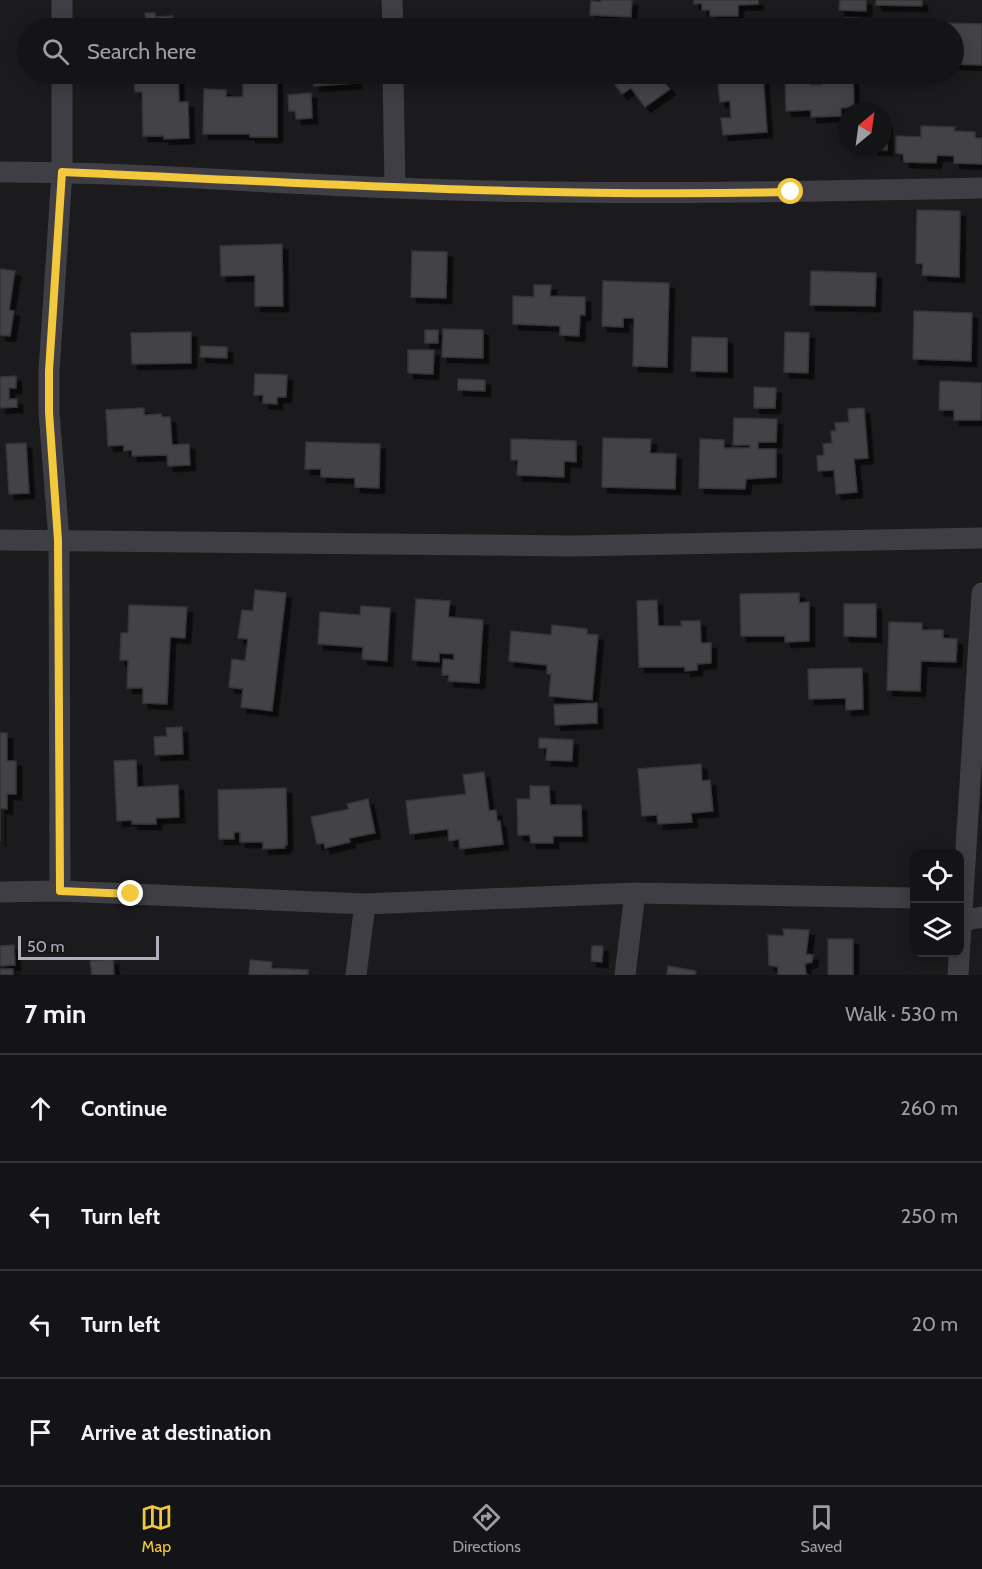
<!DOCTYPE html>
<meta charset="utf-8">
<style>
:root{--surface:#141416;--page:#212123;--text:#f1f3f6;--muted:#9d9ea1;--line:#333335;--accent:#f3c83d}
body{margin:0;font-family:Cabin,sans-serif;background:var(--page);color:var(--text)}
.controls{position:absolute;right:18px;bottom:18px;display:grid;overflow:hidden;border-radius:12px;box-shadow:0 3px 15px #0003}
.controls button{width:54px;height:54px;display:grid;place-items:center;padding:0;border:0;border-bottom:2px solid var(--line);background:var(--surface);color:var(--text);font:30px sans-serif}
.compass{position:absolute;left:838px;top:102px;width:54px;height:54px;border-radius:50%;background:var(--surface);box-shadow:0 3px 15px #0003;rotate:29deg}
.scale{position:absolute;left:18px;bottom:15px;width:141px;box-sizing:border-box;padding-left:6px;border:3px solid #adb0bc;border-top:0;font-size:16px;line-height:21px;white-space:nowrap;color:#adb0bc;-webkit-text-stroke:4px #161618;paint-order:stroke}
.stop{position:absolute;width:18px;height:18px;margin:-14px;border:4px solid #f3c83d;border-radius:50%;background:#fff}
.stop.end{background:#f3c83d;border-color:#fff;box-shadow:0 2px 6px #0008}
.list{margin:0;padding:0;list-style:none}
h2{display:flex;justify-content:space-between;align-items:center;height:78px;margin:0;padding:0 24px;font-size:26px}
h2 small{font-size:20px;font-weight:400;color:var(--muted)}
.list li{display:grid;grid-template-columns:39px 1fr auto;gap:18px;align-items:center;box-sizing:border-box;height:108px;padding:0 24px;border-top:2px solid var(--line)}
.list b{display:block;font-size:22px;white-space:nowrap}
.list em{font-size:20px;font-style:normal;color:var(--muted)}
.icon{flex:none;width:33px;height:33px;fill:none;stroke:currentColor;stroke-width:2;stroke-linecap:round;stroke-linejoin:round}
.map{position:relative;flex:none;width:982px;height:975px;overflow:hidden}
.search{position:absolute;background:var(--surface);box-shadow:0 3px 15px #0003;left:18px;right:18px;top:18px;height:66px;display:flex;align-items:center;gap:15px;box-sizing:border-box;padding:0 21px;border-radius:33px;color:var(--muted);font-size:22px}
.sheet{height:510px;background:var(--surface)}
nav{display:flex;justify-content:space-around;align-items:center;box-sizing:border-box;height:84px;border-top:2px solid var(--line);background:var(--surface);font-size:16px;color:var(--muted)}
nav a{display:grid;justify-items:center;gap:3px}
nav .on{color:var(--accent)}
.map>svg:first-child{display:block}
.building{fill:#424347;stroke:#353539;stroke-width:1.5;filter:url(#shadow)}
.lines{fill:none;stroke-linecap:round;stroke-linejoin:round}
.minor{stroke:#3e3e44;stroke-width:21}
.route{stroke:#f3c83d;stroke-width:8}
</style>
<div class="map">
<svg width="982" height="975" viewBox="0 0 982 975">
<defs>
<filter id="shadow"><feDropShadow dx="5.5" dy="5.5" stdDeviation="0" flood-color="#0009"/></filter>
</defs>
<rect width="100%" height="100%" fill="#1b1b1d"/>
<!-- building -->
<path class="building" d="M601 0H632L631 17 590 15 591 1 601 2Z
M694 0H758V4L738 5V16H710V10H702V3L694 4Z
M840 0H866V11L839 10Z
M876 0H922V6L876 5Z
M145 13H155V17L173 16V23L192 22V28H124L123 20 146 19Z
M845 18 869 19 868 28H845Z
M880 21 982 24V65L954 64V28H880Z
M199 23 227 25 226 28H199Z
M660 24 679 25V28H659Z
M134 74H178L179 102H188L189 138 164 139V136H143L142 92H135Z
M195 74H223V77Z
M313 74H356V83L314 86Z
M618 74H658L670 89 645 107 631 88 622 94 611 79Z
M717 74H763L767 132 723 135 721 118H731L730 101 720 102Z
M785 74H810L811 85H821V76L853 74 854 107 841 108V116L811 117V110L786 111Z
M243 78H277V137H250V134H203L204 89 226 90V97H243Z
M311 93 312 118 296 119 295 111H289L288 95Z
M883 122H887V150L872 149V147H883Z
M921 126 955 127 954 131 975 132V138H982V164L954 163V156L937 155 936 163 904 162 903 154 896 153V136L921 137Z
M917 210 960 211 959 277 922 275 923 264 916 263Z
M282 244 283 306H255V275L221 276 220 246Z
M412 251 447 252 446 298 411 297Z
M0 269 15 271 9 310 14 311 10 336 0 335Z
M811 271 876 273 875 306 810 305Z
M603 281 669 283 667 367 633 366 634 318H623V327L602 326Z
M534 285H551L550 296 585 297V315H580L579 336 560 335V326L513 324V296L534 297Z
M914 311 972 313 971 361 913 359Z
M443 329 483 330V358L442 357Z
M425 330H438V343H425Z
M191 332V363L132 364 131 333Z
M785 332 809 333 808 373 784 372Z
M692 337 727 338V372L691 371Z
M201 346 227 347V358L200 357Z
M408 350H434L433 374 408 373Z
M255 374 287 375 286 397H277V404L263 403V395H254Z
M16 376V388H9V399H17V407L0 408V377Z
M458 379 485 380V391L458 390Z
M940 381 982 383 981 420H954V410H939Z
M754 387 776 388 775 408H754Z
M144 408V415L161 414 162 417H170L172 445 189 444 190 465 168 466 167 455 132 456V450L124 451V445L108 446 106 410Z
M864 408 868 458 854 459 857 492 836 494 834 470 818 471 817 456 824 455 823 444 832 443 831 431H836L835 423 849 422 848 409Z
M734 418 777 419 776 442H758V449H776V477L746 479 745 489 699 488 700 439 724 440V448H750V445H733Z
M603 438 651 439 650 453 676 454 675 489 602 487Z
M511 439 576 441V462L564 461V477L517 475 518 460H511Z
M306 442 380 444 379 488 355 487V478L321 477V469H305Z
M26 443 29 493 9 494 6 444Z
M255 590 286 593 272 711 241 707 243 689 229 687 232 659 245 661 248 639 238 638 242 610 253 611Z
M799 593V603L809 602V641L785 642V636H741L740 594Z
M416 599 450 601 448 617 483 620 479 683 448 681 449 675H442L443 659 454 660V654L439 653V662L412 660Z
M657 600 658 626H682L681 621H700L701 643H711V663L697 664V670L685 671V667H639L637 601Z
M844 604H876V637L844 636Z
M129 605 187 607 185 638 170 637 167 704 143 703V688H127L128 660H120L121 633H128Z
M361 606 390 608 387 661 362 659 363 647 318 644 320 612 360 615Z
M889 622 922 623V630H943V638L957 639 956 662 921 661 920 691 887 690Z
M552 625 587 629V634L598 635 592 700 549 696 551 674H547V665L509 661 511 631 551 635Z
M862 668 863 709 846 710V698L809 699 808 669Z
M597 703V723L555 725 554 705Z
M182 727 183 754 155 755 154 737 167 736 166 728Z
M0 733H7V761H16V794H7V809L0 808V841Z
M539 738 573 740 572 761 546 760 547 748H539Z
M136 760 137 787 178 785 179 817 156 818V824H132V820L117 821 114 761Z
M701 764 702 781 710 780 713 811 691 813 692 822 658 824 657 815 642 816 638 769Z
M484 772 489 811 496 810 497 821H500L503 844 460 849 459 839 449 841 448 829 410 834 406 801 466 794 463 775Z
M530 786H549L550 805H581L582 836H553V843H531L530 835H518L517 799H530Z
M286 788 287 845H285V848L263 849V842H240V832H234V839H219L218 790Z
M368 799 375 833 349 838 350 842 325 848 324 843 317 844 311 817 349 809 347 804Z
M783 929 809 930 806 954 813 955 812 962 805 964 806 975H809H778V967L769 965 768 935 784 936Z
M828 939H853V975H828Z
M14 945 15 965 0 966V946Z
M592 946H603L602 962 591 961Z
M113 959 114 975H92L90 961Z
M250 960 272 962 271 968 308 970V975H249Z
M668 966 696 971 695 975H667Z
M0 969H13V975H0Z"/>
<g class="lines">
<!-- minor -->
<path class="minor" d="M392 0 393 28
M62 28V0
M393 74 395 188
M0 172C132 172 263 183 395 188 590 196 786 192 982 188
M0 540 573 546 982 538
M60 891 59 540 49 412V371L62 172V74
M0 892 60 891 365 904 635 893 914 898
M961 921 982 917
M356 975 365 904
M625 975 635 893
M958 975 982 593"/>
</g>
<g class="lines">
<!-- route -->
<path class="route" d="M131 894 60 891 58 540 49 412V371L62 172C305 183 548 198 791 192"/>
</g>
</svg>
<div class="controls">
<button><svg class="icon" aria-label="locate" viewBox="0 0 24 24"><circle cx="12" cy="12" r="6"/><path d="M12 2v4M12 18v4M2 12h4M18 12h4"/></svg></button>
<button><svg class="icon" aria-label="layers" viewBox="0 0 24 24"><path d="M12 4l9 5-9 5-9-5zM3 14l9 5 9-5"/></svg></button>
</div>
<svg class="compass" viewBox="-18 -18 36 36"><path d="M0-13l5 13h-10z" fill="#e53935"/><path d="M0 13l5-13h-10z" fill="#9d9ea1"/></svg>
<div class="scale">50 m</div>
<div class="stop" style="left:791px;top:192px"></div>
<div class="stop end" style="left:131px;top:894px"></div>
<div class="search"><svg class="icon" aria-label="search" viewBox="0 0 24 24"><circle cx="10" cy="10" r="6"/><path d="M15 15l6 6"/></svg>Search here</div>
</div>
<section class="sheet">
<h2>7 min<small>Walk · 530 m</small></h2>
<ul class="list">
<li><svg class="icon" aria-label="ahead" viewBox="0 0 24 24"><path d="M12 20V5M6 11l6-6 6 6"/></svg><div><b>Continue</b></div><em>260 m</em></li>
<li><svg class="icon" aria-label="left" viewBox="0 0 24 24"><path d="M17 20v-9H6M10 6l-5 5 5 5"/></svg><div><b>Turn left</b></div><em>250 m</em></li>
<li><svg class="icon" aria-label="left" viewBox="0 0 24 24"><path d="M17 20v-9H6M10 6l-5 5 5 5"/></svg><div><b>Turn left</b></div><em>20 m</em></li>
<li><svg class="icon" aria-label="arrive" viewBox="0 0 24 24"><path d="M6 21V4h12l-3 4 3 4H6"/></svg><div><b>Arrive at destination</b></div></li>
</ul>
</section>
<nav>
<a class="on"><svg class="icon" aria-label="map" viewBox="0 0 24 24"><path d="M3 6l6-2 6 2 6-2v14l-6 2-6-2-6 2zM9 4v14M15 6v14"/></svg>Map</a>
<a><svg class="icon" aria-label="directions" viewBox="0 0 24 24"><path d="M12 3l9 9-9 9-9-9zM9 14v-3h6M13 9l2 2-2 2"/></svg>Directions</a>
<a><svg class="icon" aria-label="saved" viewBox="0 0 24 24"><path d="M7 4h10v16l-5-4-5 4z"/></svg>Saved</a>
</nav>
